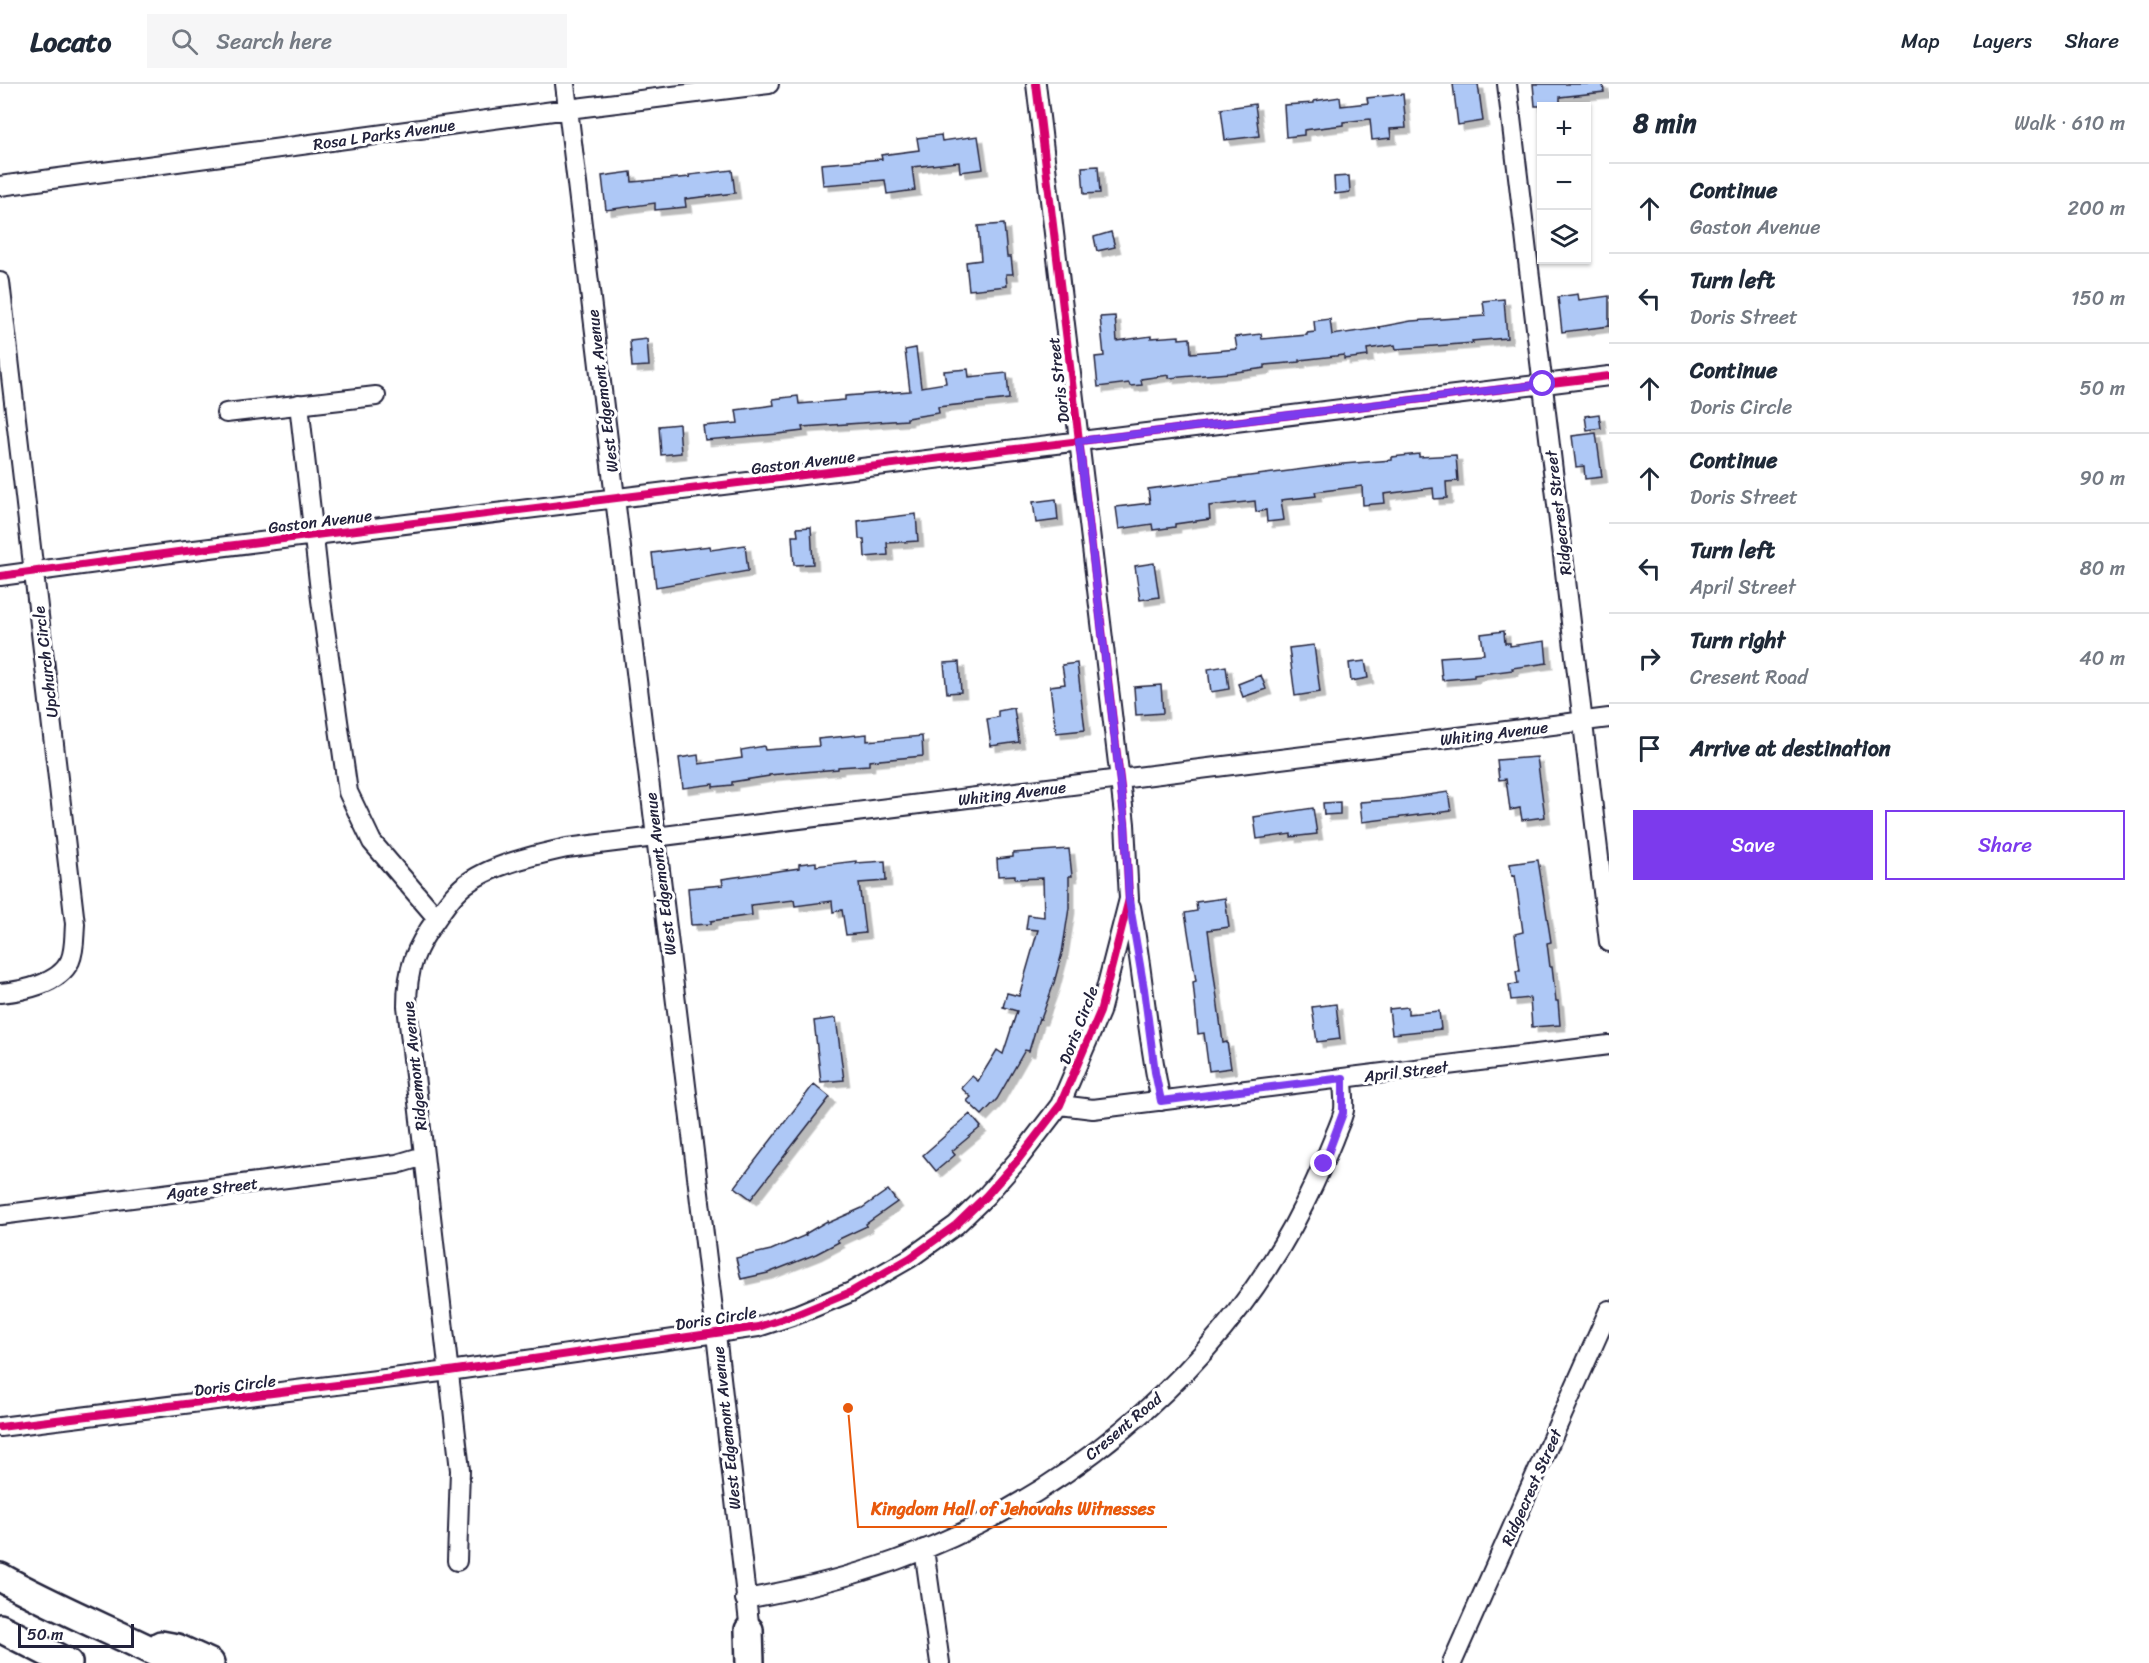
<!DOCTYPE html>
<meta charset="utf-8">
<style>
:root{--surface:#fff;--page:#f6f6f7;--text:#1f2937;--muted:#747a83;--line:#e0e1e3;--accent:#7c3aed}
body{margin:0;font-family:Sriracha,sans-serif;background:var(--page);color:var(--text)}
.controls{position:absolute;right:18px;top:18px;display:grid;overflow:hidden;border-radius:0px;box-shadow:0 2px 4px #0004}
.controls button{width:54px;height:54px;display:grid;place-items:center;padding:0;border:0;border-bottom:2px solid var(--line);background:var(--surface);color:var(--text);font:30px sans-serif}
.scale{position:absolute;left:18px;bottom:15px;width:116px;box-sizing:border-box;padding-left:6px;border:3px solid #22223b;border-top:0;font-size:16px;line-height:21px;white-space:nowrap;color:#22223b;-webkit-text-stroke:4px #fff;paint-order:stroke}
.stop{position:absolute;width:18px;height:18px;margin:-14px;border:4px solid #7c3aed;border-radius:50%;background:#fff}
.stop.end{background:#7c3aed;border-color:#fff;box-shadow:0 2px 6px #0008}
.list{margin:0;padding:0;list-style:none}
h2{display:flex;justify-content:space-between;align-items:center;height:78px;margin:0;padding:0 24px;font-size:26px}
h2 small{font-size:20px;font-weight:400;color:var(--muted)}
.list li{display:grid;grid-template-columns:39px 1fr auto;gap:18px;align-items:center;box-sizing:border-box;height:90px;padding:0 24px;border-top:2px solid var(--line)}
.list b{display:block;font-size:22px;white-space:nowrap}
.list p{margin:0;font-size:20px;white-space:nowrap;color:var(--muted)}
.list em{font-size:20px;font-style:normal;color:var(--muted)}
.actions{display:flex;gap:12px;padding:18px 24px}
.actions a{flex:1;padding:14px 0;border:2px solid var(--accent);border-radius:0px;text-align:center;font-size:21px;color:var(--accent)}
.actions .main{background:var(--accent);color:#fff}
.icon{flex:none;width:33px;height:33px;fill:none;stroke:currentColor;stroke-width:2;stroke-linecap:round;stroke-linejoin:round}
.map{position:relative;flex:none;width:1609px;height:1579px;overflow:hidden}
header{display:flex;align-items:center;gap:36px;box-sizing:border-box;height:84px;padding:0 30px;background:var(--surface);border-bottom:2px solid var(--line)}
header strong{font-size:28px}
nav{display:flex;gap:33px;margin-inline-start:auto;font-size:21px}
.search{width:420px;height:54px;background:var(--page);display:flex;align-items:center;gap:15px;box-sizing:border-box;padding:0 21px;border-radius:0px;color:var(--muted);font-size:22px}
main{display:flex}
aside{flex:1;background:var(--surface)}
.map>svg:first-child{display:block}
.building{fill:#aec8f6;stroke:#22223b;stroke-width:1.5;filter:url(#shadow)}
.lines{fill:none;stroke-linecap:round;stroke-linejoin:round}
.minor-casing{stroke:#22223b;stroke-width:22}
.highway-casing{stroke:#22223b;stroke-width:32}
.minor{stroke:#fff;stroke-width:18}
.highway{stroke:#fff;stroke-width:27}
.cycleway-casing{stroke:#fff;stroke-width:11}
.cycleway{stroke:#d6006c;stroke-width:8}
.route{stroke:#7c3aed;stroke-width:8}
.labels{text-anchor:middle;stroke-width:6;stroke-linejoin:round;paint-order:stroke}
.street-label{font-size:16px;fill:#22223b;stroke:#fff}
.leader{fill:none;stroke:#e8590c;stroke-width:2}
.callout-dot{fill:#e8590c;stroke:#fff;stroke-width:2}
.callout-label{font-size:18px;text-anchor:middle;font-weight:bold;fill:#e8590c;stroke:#fff;stroke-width:6;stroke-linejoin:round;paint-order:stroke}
</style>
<header>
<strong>Locato</strong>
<div class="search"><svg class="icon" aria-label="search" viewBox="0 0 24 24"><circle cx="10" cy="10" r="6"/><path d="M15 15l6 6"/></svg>Search here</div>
<nav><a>Map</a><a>Layers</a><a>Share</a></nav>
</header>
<main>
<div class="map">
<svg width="1609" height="1579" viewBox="0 0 1609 1579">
<defs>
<filter id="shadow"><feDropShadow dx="5.5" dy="5.5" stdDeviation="0" flood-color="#0004"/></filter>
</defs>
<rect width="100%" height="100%" fill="#fff"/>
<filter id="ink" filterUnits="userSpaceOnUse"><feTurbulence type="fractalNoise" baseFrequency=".0167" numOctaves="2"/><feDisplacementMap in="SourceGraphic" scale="12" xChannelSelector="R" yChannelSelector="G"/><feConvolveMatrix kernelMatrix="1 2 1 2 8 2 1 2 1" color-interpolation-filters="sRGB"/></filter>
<g filter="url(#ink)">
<!-- building -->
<path class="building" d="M1453 0H1478L1483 37 1458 41Z
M1533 0H1603L1604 8 1560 13V19L1547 20V22H1535Z
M1403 10 1406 44 1390 45 1391 54 1372 56 1370 35 1343 38V41L1304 46V51L1286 53 1284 21 1314 19V17L1340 13 1341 22 1368 19 1367 14Z
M1255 20 1259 52 1225 56 1221 25Z
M941 51 942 57 978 52 983 85 960 88 959 78 912 83 915 106 887 110 885 96 823 101 821 80 882 75 881 71 919 66 917 54Z
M1098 82 1100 109 1084 110 1082 83Z
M732 86 735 109 685 115 686 123 655 126V119L606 126 602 92 631 88 632 98 690 93 689 91Z
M1349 92 1350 108 1335 110 1334 93Z
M1004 140 1007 173H1011L1013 190H1006L1007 202 969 206 966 178 981 176 978 142Z
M1111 148 1115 163 1097 167 1094 153Z
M1578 210 1579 216 1609 212V242L1562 248 1558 213Z
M1504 215 1507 254 1472 257 1473 259 1396 265 1395 261 1367 265 1368 272 1344 275V271L1300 276V278L1265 281V284L1229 289 1169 294V291L1141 295 1142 301 1130 302 1129 299 1098 303 1095 273 1104 272 1100 233 1115 232 1117 257 1151 252V254L1179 252V255L1190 254 1191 269 1237 265 1235 253 1261 250 1262 255 1307 251V249L1315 248 1314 237 1330 235 1332 251 1380 244 1379 243 1411 237 1485 232 1483 217Z
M647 255 649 282 632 283 630 257Z
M916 264 921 303 946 299 944 287 968 285 969 293 1007 289 1009 315 938 323 939 329 907 334V336L802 343 803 347 778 350 705 356 703 342 738 339 736 326 774 321 773 315 798 312 799 320 845 316V312L910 307 905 266Z
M1599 330 1601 344 1587 346 1585 332Z
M679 340 681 369 661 371 659 342Z
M1596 349 1602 393 1585 395 1584 382 1576 383 1572 352Z
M1419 370V373L1456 371 1458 397 1446 398 1447 414 1434 415 1433 404 1384 410 1385 419 1363 421 1362 402 1315 408 1316 412 1281 416 1284 436 1267 438 1266 426 1256 428 1255 417 1209 422 1210 435 1175 440V443L1153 446 1152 440 1119 445 1116 423 1150 419 1148 405 1343 380 1392 376V373Z
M1056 415 1058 436 1036 439 1033 418Z
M916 430 918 457 887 459 888 471 865 473 864 455H859L858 437Z
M811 443 813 480 794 481 792 452H798L797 444Z
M745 461 748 487 656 503 652 469 710 462 711 466Z
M1154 479 1159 513 1140 516 1135 482Z
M1504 547 1505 559H1510V562L1545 557 1547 579 1512 584 1513 586 1474 591V593L1442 596 1440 573 1484 570 1481 550Z
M1314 561 1320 608 1295 612 1289 564Z
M1365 577 1368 594 1351 597 1349 579Z
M959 578 961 608 947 609 944 579Z
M1077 579 1085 646 1056 649 1050 602 1065 600 1062 581Z
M1226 582 1229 605 1211 608 1208 585Z
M1261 591 1266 605 1243 613 1238 600Z
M1161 601 1163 629 1136 631 1134 603Z
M1014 624 1019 658 991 662 987 635 998 633V627Z
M867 650V657L922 652 923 672 869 677V681L838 683V685L769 691V692L732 698V701L713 703V700L683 704 679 674 698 671 699 680 742 674 741 666 764 662 765 666 819 662 818 655Z
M1537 673 1545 733 1522 736 1520 724 1510 726 1506 695 1499 696 1497 676Z
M1448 708 1451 727 1362 738 1360 718 1401 715Z
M1340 718V730L1324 731 1323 719Z
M1313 724 1317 750 1291 753V750L1257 755 1254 733Z
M1069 765 1072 792H1069V824L1062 869 1054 899 1041 935 1039 934 1029 967 1025 966 997 1015 982 1031 967 1017 971 1013 961 1004 972 992 978 997 997 966 1003 970 1017 927 1003 923 1007 909 1019 912 1038 846 1026 845 1028 831 1044 833 1043 794 1015 795V791L998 792 997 775 1013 773V769Z
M1538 776 1551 858 1547 859 1550 883H1552L1556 917H1558L1560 941 1532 943 1530 914 1511 916 1509 901 1518 900 1516 887H1520L1515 850 1523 848 1515 791 1512 792 1510 780Z
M856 777V779L885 777 886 797 859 799 865 849 846 851 842 826 833 828 832 817 795 822 794 816 751 821 752 831 711 837V840L691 841 688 804 723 801 722 795 799 784V780L816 778V782Z
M1225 814 1229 843 1208 846 1223 959 1227 958 1231 984 1209 987 1204 949 1198 950 1193 898 1196 897 1185 829 1197 827 1196 818Z
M1336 920 1340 955 1317 958 1312 923Z
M1408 923V930L1439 927 1441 945 1392 950 1389 925Z
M836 934 844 996 821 998 814 937Z
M814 1000 830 1013 751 1115 735 1103Z
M970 1030 981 1043 952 1067 955 1071 936 1087 923 1071Z
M888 1106 897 1118 866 1140 867 1142 837 1156 839 1158 816 1170 768 1189 741 1195 736 1174 771 1166 806 1151 805 1150 827 1137 828 1139 862 1124Z"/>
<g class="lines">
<!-- minor casing -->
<g class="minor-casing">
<path id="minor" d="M565 0 716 1250 751 1556
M1507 0 1609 858
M0 102 568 25 769 0
M0 198 75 840C74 852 75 866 70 877 59 900 23 907 0 909
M299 320 321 516 348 708 372 758 437 834C415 864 407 884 407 922L460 1386 457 1477
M226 329 376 312
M0 492 178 468 1609 292
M1131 823C1143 887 1147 953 1161 1017
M437 834C443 825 449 816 457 808 480 783 535 771 567 764L1609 634
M1060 1021 1093 1025 1609 961
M0 1131 397 1080 424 1072
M0 1343 449 1287 758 1243 798 1230 851 1208 910 1174 956 1141 986 1112 1017 1077 1060 1021 1100 928 1129 815 1125 740 1120 696 1036 0
M924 1465 940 1579
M745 1515C796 1506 846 1494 894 1477 1059 1418 1208 1296 1293 1142 1308 1114 1321 1086 1333 1056 1336 1047 1342 1036 1344 1026 1345 1016 1343 1005 1343 994
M1452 1579 1609 1226"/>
</g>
<!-- highway casing -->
<g class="highway-casing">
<path id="highway" d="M0 1493C57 1525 118 1549 177 1579
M0 1544 68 1579
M749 1546 750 1579
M161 1561 177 1564 210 1579"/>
</g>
<!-- minor -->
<use href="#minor" class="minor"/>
<!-- highway -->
<use href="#highway" class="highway"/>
<!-- cycleway casing -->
<g class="cycleway-casing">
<path id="cycleway" d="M0 492 178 468 1609 292
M0 1343 449 1287 758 1243 798 1230 851 1208 910 1174 956 1141 986 1112 1017 1077 1060 1021 1100 928 1129 815 1125 740 1120 696 1036 0"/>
</g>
<!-- cycleway -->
<use href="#cycleway" class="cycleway"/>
</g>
</g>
<g class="lines" filter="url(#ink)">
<!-- route -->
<path class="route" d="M1324 1080 1343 1029V994L1161 1017 1155 988 1144 905 1129 816 1125 740 1079 357 1543 300"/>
</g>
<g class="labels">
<!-- street labels -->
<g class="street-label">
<text transform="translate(384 50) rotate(-8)" y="6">Rosa L Parks Avenue</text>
<text transform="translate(1058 296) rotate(-97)" y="6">Doris Street</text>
<text transform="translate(602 307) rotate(-97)" y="6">West Edgemont Avenue</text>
<text transform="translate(803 378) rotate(-7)" y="6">Gaston Avenue</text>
<text transform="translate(1558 429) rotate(-97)" y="6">Ridgecrest Street</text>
<text transform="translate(320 437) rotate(-7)" y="6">Gaston Avenue</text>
<text transform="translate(45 578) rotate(-97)" y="6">Upchurch Circle</text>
<text transform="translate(1494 649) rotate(-7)" y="6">Whiting Avenue</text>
<text transform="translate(1012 709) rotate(-7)" y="6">Whiting Avenue</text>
<text transform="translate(660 790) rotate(-97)" y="6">West Edgemont Avenue</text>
<text transform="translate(1078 941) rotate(-69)" y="6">Doris Circle</text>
<text transform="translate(414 982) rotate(-96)" y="6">Ridgemont Avenue</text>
<text transform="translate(1406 987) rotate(-7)" y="6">April Street</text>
<text transform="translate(212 1104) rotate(-7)" y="6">Agate Street</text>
<text transform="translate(716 1234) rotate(-9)" y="6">Doris Circle</text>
<text transform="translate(235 1301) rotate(-7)" y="6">Doris Circle</text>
<text transform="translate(1123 1342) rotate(-40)" y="6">Cresent Road</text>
<text transform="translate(726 1344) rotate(-96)" y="6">West Edgemont Avenue</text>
<text transform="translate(1531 1403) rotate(-66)" y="6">Ridgecrest Street</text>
</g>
</g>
<!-- callouts -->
<path class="leader" d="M848 1324L858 1443H1167"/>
<circle class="callout-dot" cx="848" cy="1324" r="6"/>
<g class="callout-label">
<text x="1013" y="1431">Kingdom Hall of Jehovahs Witnesses</text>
</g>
</svg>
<div class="controls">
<button>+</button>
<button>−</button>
<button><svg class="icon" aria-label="layers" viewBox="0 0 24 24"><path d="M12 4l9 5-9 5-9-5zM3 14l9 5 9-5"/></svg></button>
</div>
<div class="scale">50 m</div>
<div class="stop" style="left:1543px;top:300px"></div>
<div class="stop end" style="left:1324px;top:1080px"></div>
</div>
<aside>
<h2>8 min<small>Walk · 610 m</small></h2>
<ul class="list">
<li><svg class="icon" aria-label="ahead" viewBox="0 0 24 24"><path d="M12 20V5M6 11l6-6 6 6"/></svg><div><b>Continue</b><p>Gaston Avenue</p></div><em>200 m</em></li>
<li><svg class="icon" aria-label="left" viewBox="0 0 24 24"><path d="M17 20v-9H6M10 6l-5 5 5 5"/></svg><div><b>Turn left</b><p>Doris Street</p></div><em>150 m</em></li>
<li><svg class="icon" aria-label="ahead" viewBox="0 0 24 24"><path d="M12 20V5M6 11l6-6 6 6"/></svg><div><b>Continue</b><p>Doris Circle</p></div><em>50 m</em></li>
<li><svg class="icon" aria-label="ahead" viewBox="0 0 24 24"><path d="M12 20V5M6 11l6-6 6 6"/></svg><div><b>Continue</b><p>Doris Street</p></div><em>90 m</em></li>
<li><svg class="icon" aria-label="left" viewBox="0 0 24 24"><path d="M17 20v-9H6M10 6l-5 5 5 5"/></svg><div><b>Turn left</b><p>April Street</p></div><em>80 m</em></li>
<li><svg class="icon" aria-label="right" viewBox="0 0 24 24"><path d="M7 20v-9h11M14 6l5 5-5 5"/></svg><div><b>Turn right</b><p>Cresent Road</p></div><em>40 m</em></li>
<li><svg class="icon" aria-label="arrive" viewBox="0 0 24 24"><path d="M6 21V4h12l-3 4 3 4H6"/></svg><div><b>Arrive at destination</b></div></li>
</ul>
<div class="actions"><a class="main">Save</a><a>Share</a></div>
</aside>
</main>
